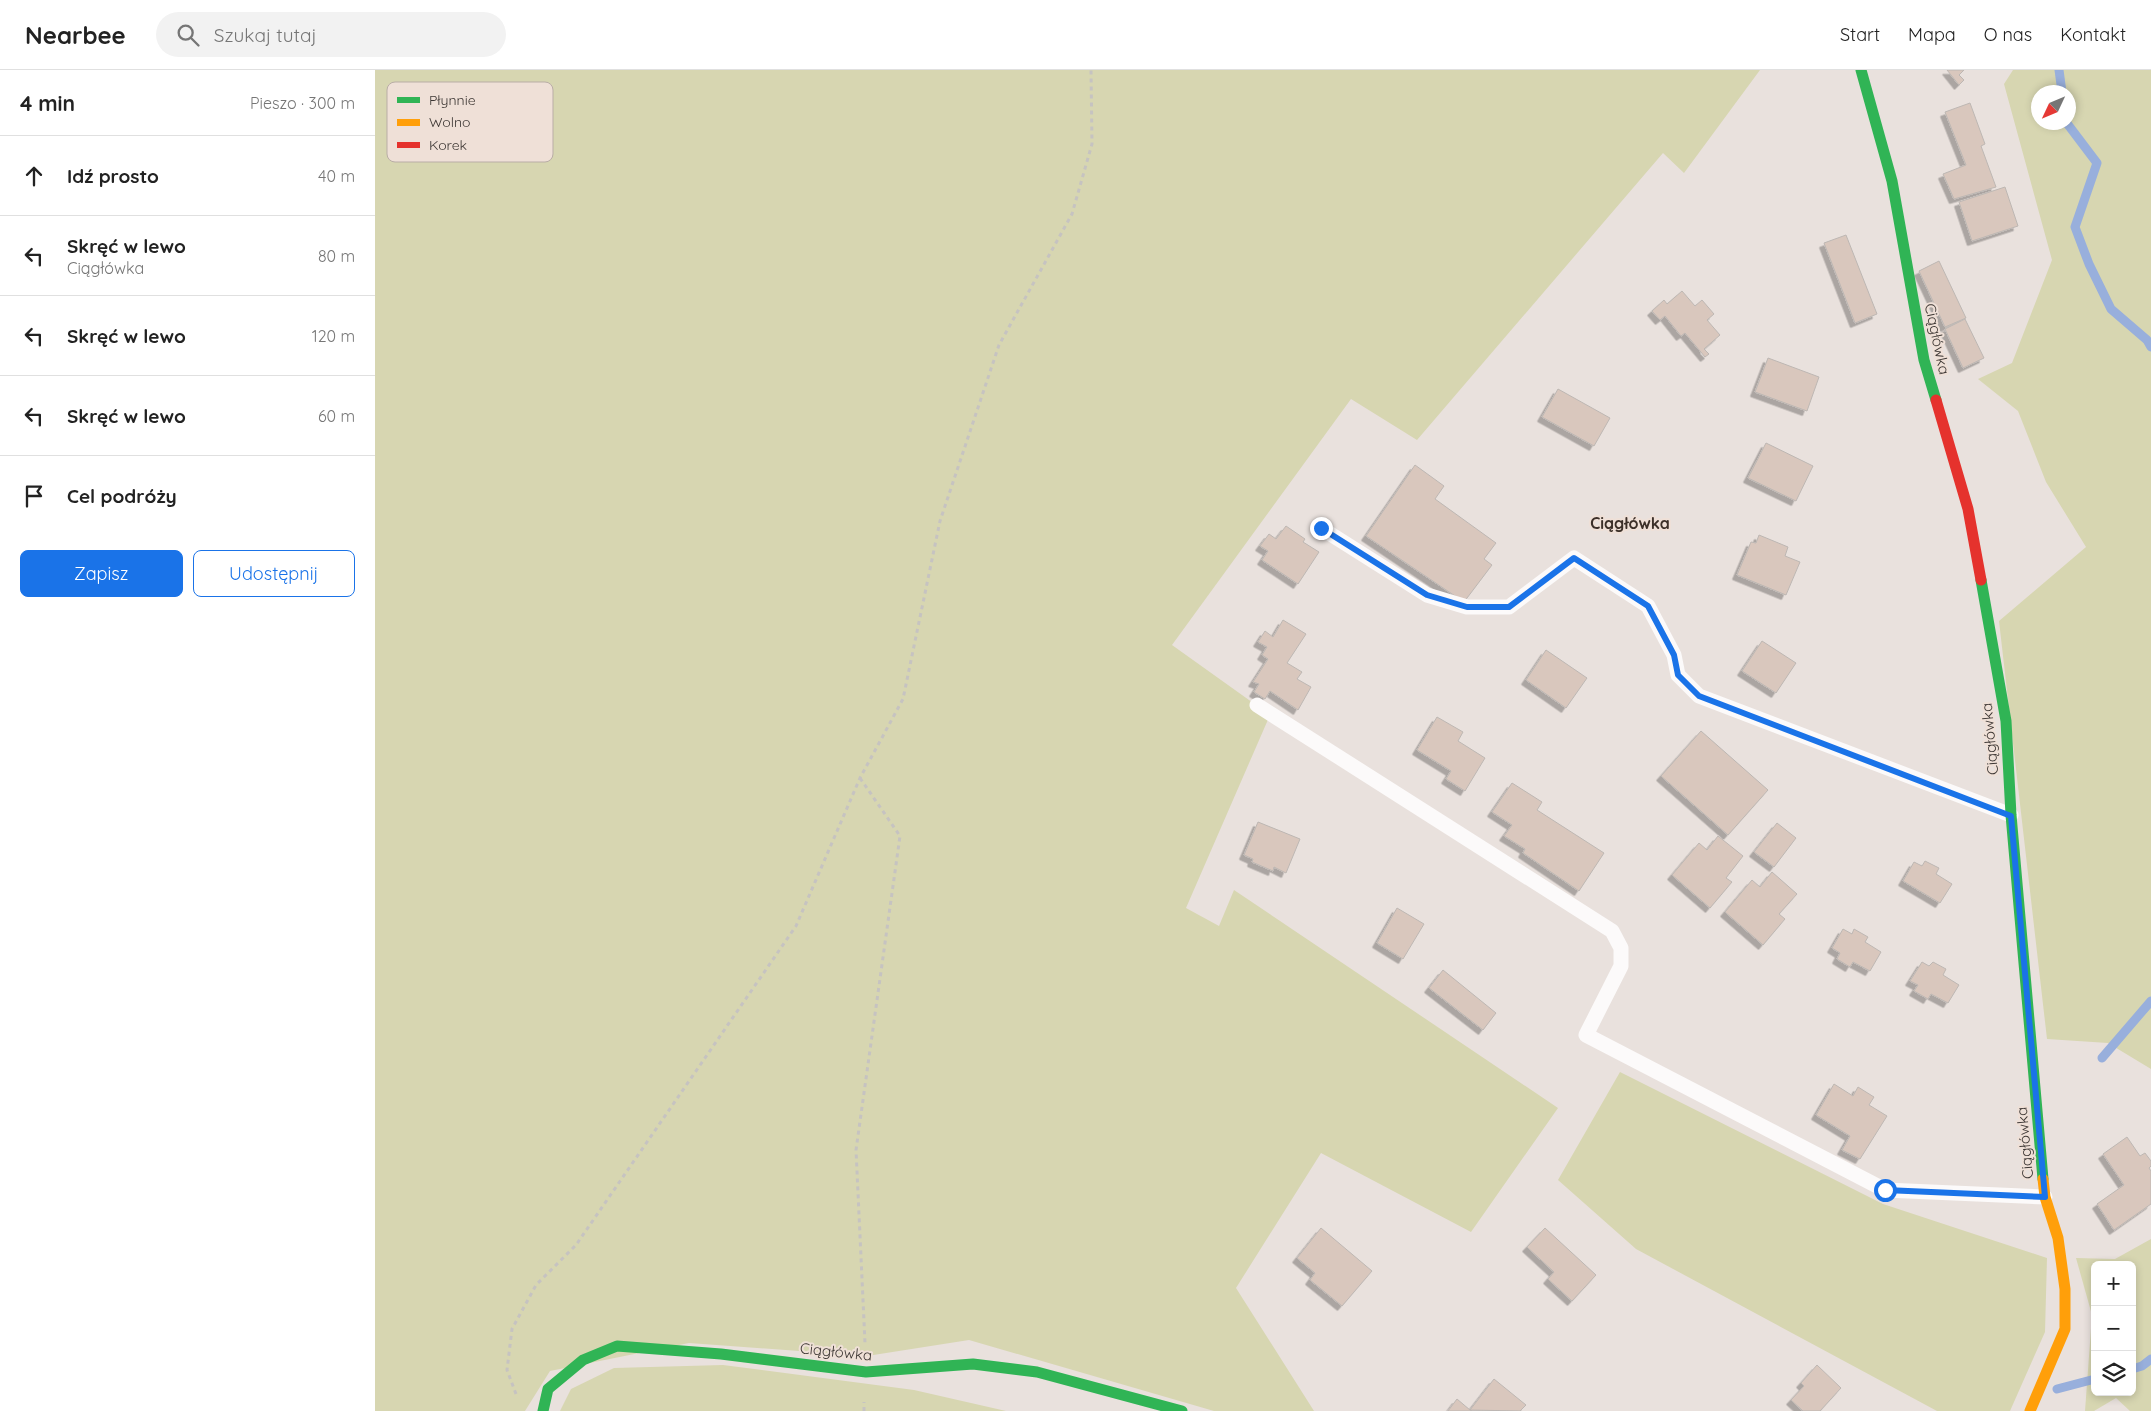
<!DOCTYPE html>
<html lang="pl">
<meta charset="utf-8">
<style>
:root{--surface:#fff;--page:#f2f2f2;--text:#222;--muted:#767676;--line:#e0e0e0;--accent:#1a73e8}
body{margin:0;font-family:Quicksand,sans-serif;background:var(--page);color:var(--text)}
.controls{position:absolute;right:15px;bottom:15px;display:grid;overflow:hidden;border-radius:8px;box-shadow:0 2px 8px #0003}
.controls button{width:45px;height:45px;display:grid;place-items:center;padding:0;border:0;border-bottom:1px solid var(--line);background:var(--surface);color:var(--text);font:25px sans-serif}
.compass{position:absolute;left:1656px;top:15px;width:45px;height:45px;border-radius:50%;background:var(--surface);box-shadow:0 2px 8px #0003;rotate:226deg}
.stop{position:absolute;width:15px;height:15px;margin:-11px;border:4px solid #1a73e8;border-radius:50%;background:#fff}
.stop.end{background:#1a73e8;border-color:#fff;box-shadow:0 1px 5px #0008}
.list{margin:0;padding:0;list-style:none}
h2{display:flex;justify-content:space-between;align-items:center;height:65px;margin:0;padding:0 20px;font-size:21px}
h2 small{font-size:16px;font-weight:400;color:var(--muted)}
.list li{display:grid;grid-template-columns:32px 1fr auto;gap:15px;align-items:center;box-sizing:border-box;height:80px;padding:0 20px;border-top:1px solid var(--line)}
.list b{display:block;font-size:19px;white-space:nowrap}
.list p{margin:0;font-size:16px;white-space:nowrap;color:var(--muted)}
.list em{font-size:16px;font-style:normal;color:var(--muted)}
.actions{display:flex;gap:10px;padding:15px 20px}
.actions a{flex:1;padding:11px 0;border:1px solid var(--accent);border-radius:8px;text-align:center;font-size:18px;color:var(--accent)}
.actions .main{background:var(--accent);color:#fff}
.icon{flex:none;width:28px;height:28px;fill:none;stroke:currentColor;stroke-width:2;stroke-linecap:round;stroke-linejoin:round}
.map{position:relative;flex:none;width:1776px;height:1341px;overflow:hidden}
header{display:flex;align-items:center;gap:30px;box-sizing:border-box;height:70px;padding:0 25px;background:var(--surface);border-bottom:1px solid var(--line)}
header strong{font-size:24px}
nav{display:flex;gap:28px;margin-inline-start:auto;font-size:18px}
.search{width:350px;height:45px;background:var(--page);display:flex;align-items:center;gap:12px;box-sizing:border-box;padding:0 18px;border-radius:28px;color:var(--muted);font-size:19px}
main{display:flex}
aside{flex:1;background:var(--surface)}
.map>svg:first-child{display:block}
.green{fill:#d7d6b1;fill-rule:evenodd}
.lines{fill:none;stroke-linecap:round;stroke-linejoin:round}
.stream{stroke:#98afdc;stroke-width:9}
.building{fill:#d9c7bd;stroke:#bdb7b3;filter:url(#shadow)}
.path{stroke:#c6c3c1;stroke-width:3;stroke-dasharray:4 4;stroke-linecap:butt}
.lane{stroke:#fcfafa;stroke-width:15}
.fast{stroke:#30b455;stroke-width:11}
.slow{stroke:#ff9f0a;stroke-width:11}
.jam{stroke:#e5322d;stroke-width:11}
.route{stroke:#1a73e8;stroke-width:6}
.labels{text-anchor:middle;stroke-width:4;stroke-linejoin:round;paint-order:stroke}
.street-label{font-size:15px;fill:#3c3633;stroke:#efe0d7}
.neighbourhood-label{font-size:16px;font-weight:bold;fill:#3c3029;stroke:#efe0d7}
.key{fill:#efe0d7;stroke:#b9ada6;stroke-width:1}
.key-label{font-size:14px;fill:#3c3633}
</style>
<header>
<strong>Nearbee</strong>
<div class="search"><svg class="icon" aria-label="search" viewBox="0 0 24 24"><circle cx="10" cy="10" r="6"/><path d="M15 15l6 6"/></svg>Szukaj tutaj</div>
<nav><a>Start</a><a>Mapa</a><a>O nas</a><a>Kontakt</a></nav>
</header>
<main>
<aside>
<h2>4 min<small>Pieszo · 300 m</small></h2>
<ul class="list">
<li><svg class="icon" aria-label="ahead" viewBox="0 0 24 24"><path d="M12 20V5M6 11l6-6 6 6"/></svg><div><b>Idź prosto</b></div><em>40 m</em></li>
<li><svg class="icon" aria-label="left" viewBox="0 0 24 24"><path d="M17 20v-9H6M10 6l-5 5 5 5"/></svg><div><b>Skręć w lewo</b><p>Ciągłówka</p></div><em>80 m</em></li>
<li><svg class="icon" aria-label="left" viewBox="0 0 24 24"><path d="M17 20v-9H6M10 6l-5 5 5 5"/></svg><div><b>Skręć w lewo</b></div><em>120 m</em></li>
<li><svg class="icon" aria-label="left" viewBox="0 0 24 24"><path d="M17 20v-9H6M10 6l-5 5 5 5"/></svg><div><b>Skręć w lewo</b></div><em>60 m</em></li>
<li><svg class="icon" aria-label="arrive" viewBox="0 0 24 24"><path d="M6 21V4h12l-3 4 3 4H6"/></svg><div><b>Cel podróży</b></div></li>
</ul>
<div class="actions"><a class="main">Zapisz</a><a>Udostępnij</a></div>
</aside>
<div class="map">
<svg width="1776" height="1341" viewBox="0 0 1776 1341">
<defs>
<filter id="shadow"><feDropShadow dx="-4.5" dy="4.5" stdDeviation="0" flood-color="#0004"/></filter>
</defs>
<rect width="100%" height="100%" fill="#e9e1dd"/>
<!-- green -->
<path class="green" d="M0 0H1385L1309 103 1288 83 1042 370 976 329 797 575 895 645 811 838 844 856 859 820 1183 1038 1096 1162 946 1083 861 1218 939 1341H839L594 1270 492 1286 314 1273 175 1301 150 1341H0Z
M1638 0H1776V999L1733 973 1672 969 1624 551 1711 477 1671 412 1643 341 1603 309 1637 293 1677 190 1629 14ZM1664 22H1694V52H1664Z
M1245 1002 1508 1134 1672 1188 1670 1262 1635 1341H1562L1261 1179 1183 1110Z
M1776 1169V1341H1755L1741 1328 1719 1341H1710L1717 1245 1701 1188 1740 1189ZM1720 1195H1757V1322H1720Z
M348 1295 539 1320 631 1341H185L196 1319 239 1298Z"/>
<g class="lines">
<!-- stream -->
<path class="stream" d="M1684 0 1687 22
M1691 52 1722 93 1700 157 1714 194 1736 239 1772 270 1776 277
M1727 988 1776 931
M1757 1299 1767 1296 1776 1289
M1682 1319 1720 1309"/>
</g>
<!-- building -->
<path class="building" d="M1572 0H1589L1584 5 1589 10 1584 15Z
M1595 33 1610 74 1606 76 1621 117 1579 129 1568 104 1591 95 1570 42Z
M1630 117 1643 156 1597 171 1584 132Z
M1471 165 1502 244 1480 253 1449 173Z
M1564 191 1591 248 1570 257 1544 201Z
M1307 221 1320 236 1327 230 1339 244 1332 250 1345 265 1329 279 1334 284 1330 287 1310 263 1306 266 1290 246 1285 250 1277 241 1289 230 1292 234Z
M1590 249 1609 288 1588 298 1570 259Z
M1393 288 1444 307 1432 341 1380 322Z
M1183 319 1235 348 1219 376 1167 347Z
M1391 373 1438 396 1421 431 1373 408Z
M1040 395 1069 416 1060 429 1121 473 1109 489 1117 495 1089 532 991 466Z
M911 456 930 469 928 472 944 482 923 514 887 490 893 481 885 476 894 464 901 469Z
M1384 465 1413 477 1410 486 1425 492 1411 525 1362 505 1376 472 1381 473Z
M908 550 931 564 912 593 927 602 922 609 936 617 923 640 895 621 890 629 879 622 884 614 878 612 893 589 887 585 892 577 883 572 890 561 898 567Z
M1387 571 1421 593 1401 623 1367 601Z
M1171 580 1212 608 1191 638 1151 610Z
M1062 647 1088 662 1083 671 1110 688 1090 721 1071 709 1076 701 1042 680Z
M1326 661 1393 720 1353 765 1286 706Z
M1137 713 1167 732 1162 740 1229 783 1204 821 1148 783 1150 779 1129 766 1137 755 1117 742Z
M883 752 925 769 911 803 899 797 898 801 877 792 878 789 869 785Z
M1402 753 1421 768 1399 797 1379 782Z
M1343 766 1368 786 1351 808 1357 812 1335 838 1297 805 1324 773 1332 780Z
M1550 791 1564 798 1561 804 1577 814 1565 833 1528 811 1539 792 1547 796Z
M1397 802 1422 824 1404 844 1410 849 1388 875 1350 842 1377 810 1385 817Z
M1022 838 1049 854 1028 889 1002 873Z
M1468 859 1477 864 1479 859 1493 867 1490 872 1506 882 1495 901 1478 892 1475 897 1462 889 1465 883 1457 878Z
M1547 892 1554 896 1558 892 1571 899 1568 905 1584 915 1573 933 1556 924 1553 929 1539 921 1543 915 1535 911Z
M1068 900 1121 943 1108 960 1054 918Z
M1459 1014 1478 1026 1483 1017 1499 1027 1494 1035 1512 1046 1485 1089 1467 1080 1475 1066 1441 1045Z
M1752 1067 1765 1086 1770 1083 1776 1091V1096L1774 1098 1776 1101V1134L1739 1160 1722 1134 1749 1115 1728 1084Z
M946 1158 997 1201 967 1236 935 1210 940 1203 922 1188Z
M1170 1158 1221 1205 1197 1231 1173 1209 1179 1202 1152 1177Z
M1442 1295 1466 1318 1445 1341H1428L1416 1330 1429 1316 1426 1313Z
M1119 1309 1151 1335 1145 1341 1095 1340Z
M1082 1329 1095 1340 1097 1341H1073Z"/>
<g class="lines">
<!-- path -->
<path class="path" d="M485 708 525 766 481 1080 490 1273
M141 1324 132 1300 137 1259 161 1215 201 1175 421 856 485 708 528 629 565 451 624 275 697 144 717 74 716 0
M489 1341V1332"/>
<!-- lane -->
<path class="lane" d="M946 458 1052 525 1092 537H1134L1199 488 1273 536 1299 585 1303 605 1324 626 1636 745
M882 635 1237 861 1246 878V896L1211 965 1510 1120 1670 1127"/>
<!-- fast -->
<path class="fast" d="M1486 0 1517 111 1549 290 1561 330
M1606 510 1631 651 1636 745 1668 1109
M168 1341 173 1319 208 1290 242 1276 346 1284 491 1302 598 1294 662 1302 807 1341"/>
<!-- slow -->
<path class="slow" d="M1655 1341 1690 1259V1219L1683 1168 1670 1127 1668 1109"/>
<!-- jam -->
<path class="jam" d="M1561 330 1593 439 1606 510"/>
</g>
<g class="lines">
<!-- route -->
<path class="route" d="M946 458 1052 525 1092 537H1134L1199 488 1273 536 1299 585 1303 605 1324 626 1636 746 1670 1127 1510 1120"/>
</g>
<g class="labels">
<!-- street labels -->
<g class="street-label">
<text transform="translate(1562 269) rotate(78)" y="5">Ciągłówka</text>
<text transform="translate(1615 669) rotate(-95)" y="5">Ciągłówka</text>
<text transform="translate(1650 1073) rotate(-95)" y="5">Ciągłówka</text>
<text transform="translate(461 1282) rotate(6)" y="5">Ciągłówka</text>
</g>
<!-- neighbourhood labels -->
<g class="neighbourhood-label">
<text x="1255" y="459">Ciągłówka</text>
</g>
</g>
<!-- legend -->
<rect x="12" y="12" width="166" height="80" rx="8" class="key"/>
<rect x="22" y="27" width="23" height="6" fill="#30b455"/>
<rect x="22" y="49" width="23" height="7" fill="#ff9f0a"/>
<rect x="22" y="72" width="23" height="6" fill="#e5322d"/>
<g class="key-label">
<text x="54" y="35">Płynnie</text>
<text x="54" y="57">Wolno</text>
<text x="54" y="80">Korek</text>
</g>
</svg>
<div class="controls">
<button>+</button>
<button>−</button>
<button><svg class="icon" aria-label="layers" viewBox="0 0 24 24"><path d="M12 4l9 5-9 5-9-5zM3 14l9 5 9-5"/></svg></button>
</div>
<svg class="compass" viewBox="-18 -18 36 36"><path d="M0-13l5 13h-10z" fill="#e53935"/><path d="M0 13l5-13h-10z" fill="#767676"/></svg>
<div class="stop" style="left:1510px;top:1120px"></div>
<div class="stop end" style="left:946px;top:458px"></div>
</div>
</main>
